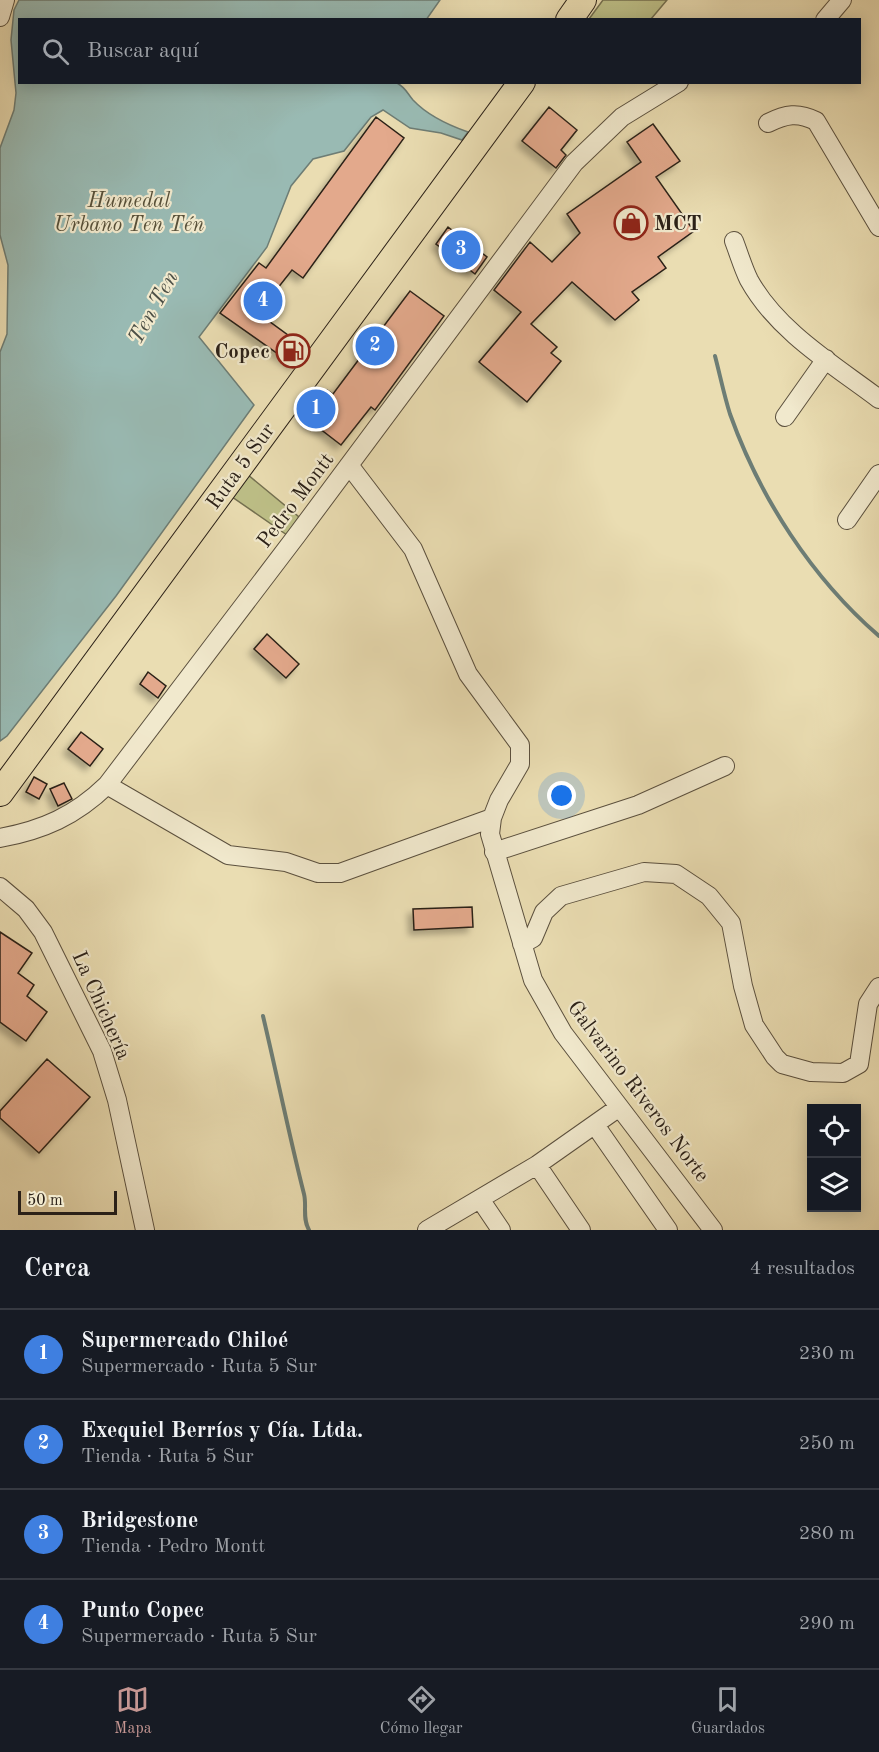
<!DOCTYPE html>
<html lang="es">
<meta charset="utf-8">
<style>
:root{--surface:#171b24;--page:#20242c;--text:#f1f3f6;--muted:#9ea1a6;--line:#363941;--accent:#c59692}
body{margin:0;font-family:"Old Standard TT",serif;background:var(--page);color:var(--text)}
.controls{position:absolute;right:18px;bottom:18px;display:grid;overflow:hidden;border-radius:0px;box-shadow:0 3px 15px #0003}
.controls button{width:54px;height:54px;display:grid;place-items:center;padding:0;border:0;border-bottom:2px solid var(--line);background:var(--surface);color:var(--text);font:30px sans-serif}
.scale{position:absolute;left:18px;bottom:15px;width:99px;box-sizing:border-box;padding-left:6px;border:3px solid #2b2118;border-top:0;font-size:16px;line-height:21px;white-space:nowrap;color:#2b2118;-webkit-text-stroke:4px #f1e9cd;paint-order:stroke}
.you{position:absolute;left:562px;top:796px;width:21px;height:21px;margin:-15px;border:4px solid #fff;border-radius:50%;background:#1a73e8;box-shadow:0 0 0 9px #1a73e833}
.badge{display:grid;place-items:center;width:39px;height:39px;border-radius:50%;background:var(--accent);color:#fff;font-size:20px;font-weight:700}
.pin{position:absolute;translate:-50% -50%;border:3px solid #fff;box-shadow:0 2px 6px #0006}
.list{margin:0;padding:0;list-style:none}
h2{display:flex;justify-content:space-between;align-items:center;height:78px;margin:0;padding:0 24px;font-size:26px}
h2 small{font-size:20px;font-weight:400;color:var(--muted)}
.list li{display:grid;grid-template-columns:39px 1fr auto;gap:18px;align-items:center;box-sizing:border-box;height:90px;padding:0 24px;border-top:2px solid var(--line)}
.list b{display:block;font-size:22px;white-space:nowrap}
.list p{margin:0;font-size:20px;white-space:nowrap;color:var(--muted)}
.list em{font-size:20px;font-style:normal;color:var(--muted)}
.icon{flex:none;width:33px;height:33px;fill:none;stroke:currentColor;stroke-width:2;stroke-linecap:round;stroke-linejoin:round}
.map{position:relative;flex:none;width:879px;height:1230px;overflow:hidden}
.search{position:absolute;background:var(--surface);box-shadow:0 3px 15px #0003;left:18px;right:18px;top:18px;height:66px;display:flex;align-items:center;gap:15px;box-sizing:border-box;padding:0 21px;border-radius:0px;color:var(--muted);font-size:22px}
.sheet{height:438px;background:var(--surface)}
nav{display:flex;justify-content:space-around;align-items:center;box-sizing:border-box;height:84px;border-top:2px solid var(--line);background:var(--surface);font-size:16px;color:var(--muted)}
nav a{display:grid;justify-items:center;gap:3px}
nav .on{color:var(--accent)}
.map>svg:first-child{display:block}
.green{fill:#bdbf87;stroke:#747050;stroke-width:1.5}
.water{fill:#99bab3;stroke:#6d7d75;stroke-width:1.5}
.lines{fill:none;stroke-linecap:round;stroke-linejoin:round}
.stream{stroke:#6d7d75;stroke-width:4}
.building{fill:#e3a98c;stroke:#2b2118;stroke-width:1.5;filter:url(#shadow)}
.minor-casing{stroke:#5b503e;stroke-width:20}
.highway-casing{stroke:#2b2118;stroke-width:28}
.minor{stroke:#f1e9cd;stroke-width:18}
.highway{stroke:#eaddb2;stroke-width:26}
.labels{text-anchor:middle;stroke-width:4.5;stroke-linejoin:round;paint-order:stroke}
.park-label{font-size:21px;font-style:italic;fill:#575039;stroke:#f1e9cd}
.poi-label{font-size:21px;font-weight:bold;fill:#2b2118;stroke:#f1e9cd;text-anchor:start}
.street-label{font-size:21px;fill:#2b2118;stroke:#f1e9cd}
.water-label{font-size:22px;font-style:italic;fill:#4c4f46;stroke:#f1e9cd}
</style>
<div class="map">
<svg width="879" height="1230" viewBox="0 0 879 1230">
<defs>
<filter id="shadow"><feDropShadow dx="-5" dy="5" stdDeviation="3" flood-color="#0004"/></filter>
</defs>
<rect width="100%" height="100%" fill="#eaddb2"/>
<filter id="stains"><feTurbulence type="fractalNoise" baseFrequency=".00333" numOctaves="4"/><feColorMatrix values="0 0 0 0 .2 0 0 0 0 .09 0 0 0 0 .02 0 0 0 .5 -.17"/></filter>
<radialGradient id="worn" r=".72"><stop offset=".6" stop-color="#630" stop-opacity="0"/><stop offset="1" stop-color="#630" stop-opacity=".3"/></radialGradient>
<!-- green -->
<path class="green" d="M603 0H667L651 19H589Z
M242 470 299 517 287 535 225 492Z"/>
<!-- water -->
<path class="water" d="M19 0H440L426 20H20V82L397 83C406 88 407 93 413 100 428 116 448 125 468 132L462 140 441 133 410 128 383 110 371 117 344 151 313 159 291 186 267 247 199 337 254 405 116 596 7 736 0 741V352L7 334 8 265 0 235V148L14 110 16 93 11 40 14 10Z"/>
<g class="lines">
<!-- stream -->
<path class="stream" d="M715 356C720 375 724 395 730 414 760 498 812 578 879 636
M263 1016C277 1075 289 1135 304 1194 307 1206 302 1218 309 1230"/>
</g>
<!-- building -->
<path class="building" d="M549 107 577 130 561 150 566 155 556 168 522 141Z
M376 117 404 138 303 278 292 270 258 313 307 349 295 366 220 313 259 263 266 268Z
M653 124 680 161 656 177 694 231 658 257 666 268 632 292 639 300 615 320 572 282 531 324 557 347 551 353 561 361 527 402 479 362 521 312 494 290 530 242 552 262 580 233 567 214 641 162 627 142Z
M448 227 487 257 475 274 436 244Z
M410 291 444 316 375 410 371 407 341 445 306 418 327 390 333 394Z
M267 634 299 664 286 678 254 649Z
M148 672 166 686 158 698 140 684Z
M81 732 103 749 90 766 68 749Z
M34 777 47 784 39 799 26 792Z
M64 783 72 799 58 806 50 789Z
M472 907 473 927 414 930 413 909Z
M0 932 32 953 18 973 34 985 27 996 47 1012 26 1041 0 1022Z
M47 1059 90 1097 39 1153 0 1118V1111Z"/>
<g class="lines">
<!-- minor casing -->
<g class="minor-casing">
<path id="minor" d="M0 17 5 0
M825 20 842 0
M768 123C786 114 798 112 816 121L879 227
M734 241C739 254 743 268 749 280 777 331 834 365 879 399
M785 417 826 359
M349 465 413 549 468 674 520 745V764L499 800 492 818 490 834 533 980 563 1033 713 1230
M847 520 879 474
M107 785 228 855 286 862 318 873H340L492 818
M0 838C43 830 75 816 107 785L297 535 574 163 622 117 679 82
M494 852 638 805 725 766
M0 887 26 909 43 932 102 1051 117 1100 145 1230
M522 944 533 938 544 912 561 896 644 872 676 874 709 896 731 923 743 986 754 1025 775 1057 782 1064 811 1072 843 1073 859 1064 868 1004 879 987
M595 1125 668 1230
M537 1165 581 1230
M480 1199 501 1230
M427 1230 537 1165 618 1108"/>
</g>
<!-- highway casing -->
<g class="highway-casing">
<path id="highway" d="M569 20 583 0
M0 793 522 82"/>
</g>
<!-- minor -->
<use href="#minor" class="minor"/>
<!-- highway -->
<use href="#highway" class="highway"/>
</g>
<!-- icons -->
<defs>
<g id="shop-ring" transform="scale(1.725)"><circle r="9.5" fill="#f1e9cd" stroke="#8f2418" stroke-width="1.5"/><path d="M-5-2.5h2.3a2.7 3.5 0 0 1 5.4 0H5L5.5 6h-11ZM-1.5-2.5h3a1.5 2.3 0 0 0-3 0Z" fill="#8f2418"/></g>
<g id="fuel-ring" transform="scale(1.725)"><circle r="9.5" fill="#f1e9cd" stroke="#8f2418" stroke-width="1.5"/><path d="M-5.5-6h7V0h2V4h1.3V-2.5L3-4.5l.8-.8L6-3V5H2.5V1h-1V6h-7ZM-4.2-4.7v3.2H.2V-4.7Z" fill="#8f2418"/></g>
</defs>
<g fill-rule="evenodd">
<use href="#shop-ring" x="631" y="223"/>
<use href="#fuel-ring" x="293" y="351"/>
</g>
<g class="labels">
<!-- park labels -->
<g class="park-label">
<text x="129" y="207">Humedal<tspan x="129" dy="24">Urbano Ten Tén</tspan></text>
</g>
<!-- poi labels -->
<g class="poi-label">
<text x="654" y="230">MCT</text>
<text x="270" y="358" text-anchor="end">Copec</text>
</g>
<!-- street labels -->
<g class="street-label">
<text transform="translate(240 466) rotate(-54)" y="7">Ruta 5 Sur</text>
<text transform="translate(295 500) rotate(-53)" y="7">Pedro Montt</text>
<text transform="translate(102 1005) rotate(66)" y="7">La Chichería</text>
<text transform="translate(639 1091) rotate(53)" y="7">Galvarino Riveros Norte</text>
</g>
<!-- water labels -->
<g class="water-label">
<text transform="translate(152 307) rotate(-61)" y="8">Ten Ten</text>
</g>
</g>
<rect width="100%" height="100%" filter="url(#stains)"/>
<rect width="100%" height="100%" fill="url(#worn)"/>
</svg>
<div class="controls">
<button><svg class="icon" aria-label="locate" viewBox="0 0 24 24"><circle cx="12" cy="12" r="6"/><path d="M12 2v4M12 18v4M2 12h4M18 12h4"/></svg></button>
<button><svg class="icon" aria-label="layers" viewBox="0 0 24 24"><path d="M12 4l9 5-9 5-9-5zM3 14l9 5 9-5"/></svg></button>
</div>
<div class="scale">50 m</div>
<div class="you"></div>
<div class="pin badge" style="left:316px;top:409px;background:#3f7fe0">1</div>
<div class="pin badge" style="left:375px;top:346px;background:#3f7fe0">2</div>
<div class="pin badge" style="left:461px;top:250px;background:#3f7fe0">3</div>
<div class="pin badge" style="left:263px;top:301px;background:#3f7fe0">4</div>
<div class="search"><svg class="icon" aria-label="search" viewBox="0 0 24 24"><circle cx="10" cy="10" r="6"/><path d="M15 15l6 6"/></svg>Buscar aquí</div>
</div>
<section class="sheet">
<h2>Cerca<small>4 resultados</small></h2>
<ul class="list">
<li><span class="badge" style="background:#3f7fe0">1</span><div><b>Supermercado Chiloé</b><p>Supermercado · Ruta 5 Sur</p></div><em>230 m</em></li>
<li><span class="badge" style="background:#3f7fe0">2</span><div><b>Exequiel Berríos y Cía. Ltda.</b><p>Tienda · Ruta 5 Sur</p></div><em>250 m</em></li>
<li><span class="badge" style="background:#3f7fe0">3</span><div><b>Bridgestone</b><p>Tienda · Pedro Montt</p></div><em>280 m</em></li>
<li><span class="badge" style="background:#3f7fe0">4</span><div><b>Punto Copec</b><p>Supermercado · Ruta 5 Sur</p></div><em>290 m</em></li>
</ul>
</section>
<nav>
<a class="on"><svg class="icon" aria-label="map" viewBox="0 0 24 24"><path d="M3 6l6-2 6 2 6-2v14l-6 2-6-2-6 2zM9 4v14M15 6v14"/></svg>Mapa</a>
<a><svg class="icon" aria-label="directions" viewBox="0 0 24 24"><path d="M12 3l9 9-9 9-9-9zM9 14v-3h6M13 9l2 2-2 2"/></svg>Cómo llegar</a>
<a><svg class="icon" aria-label="saved" viewBox="0 0 24 24"><path d="M7 4h10v16l-5-4-5 4z"/></svg>Guardados</a>
</nav>
